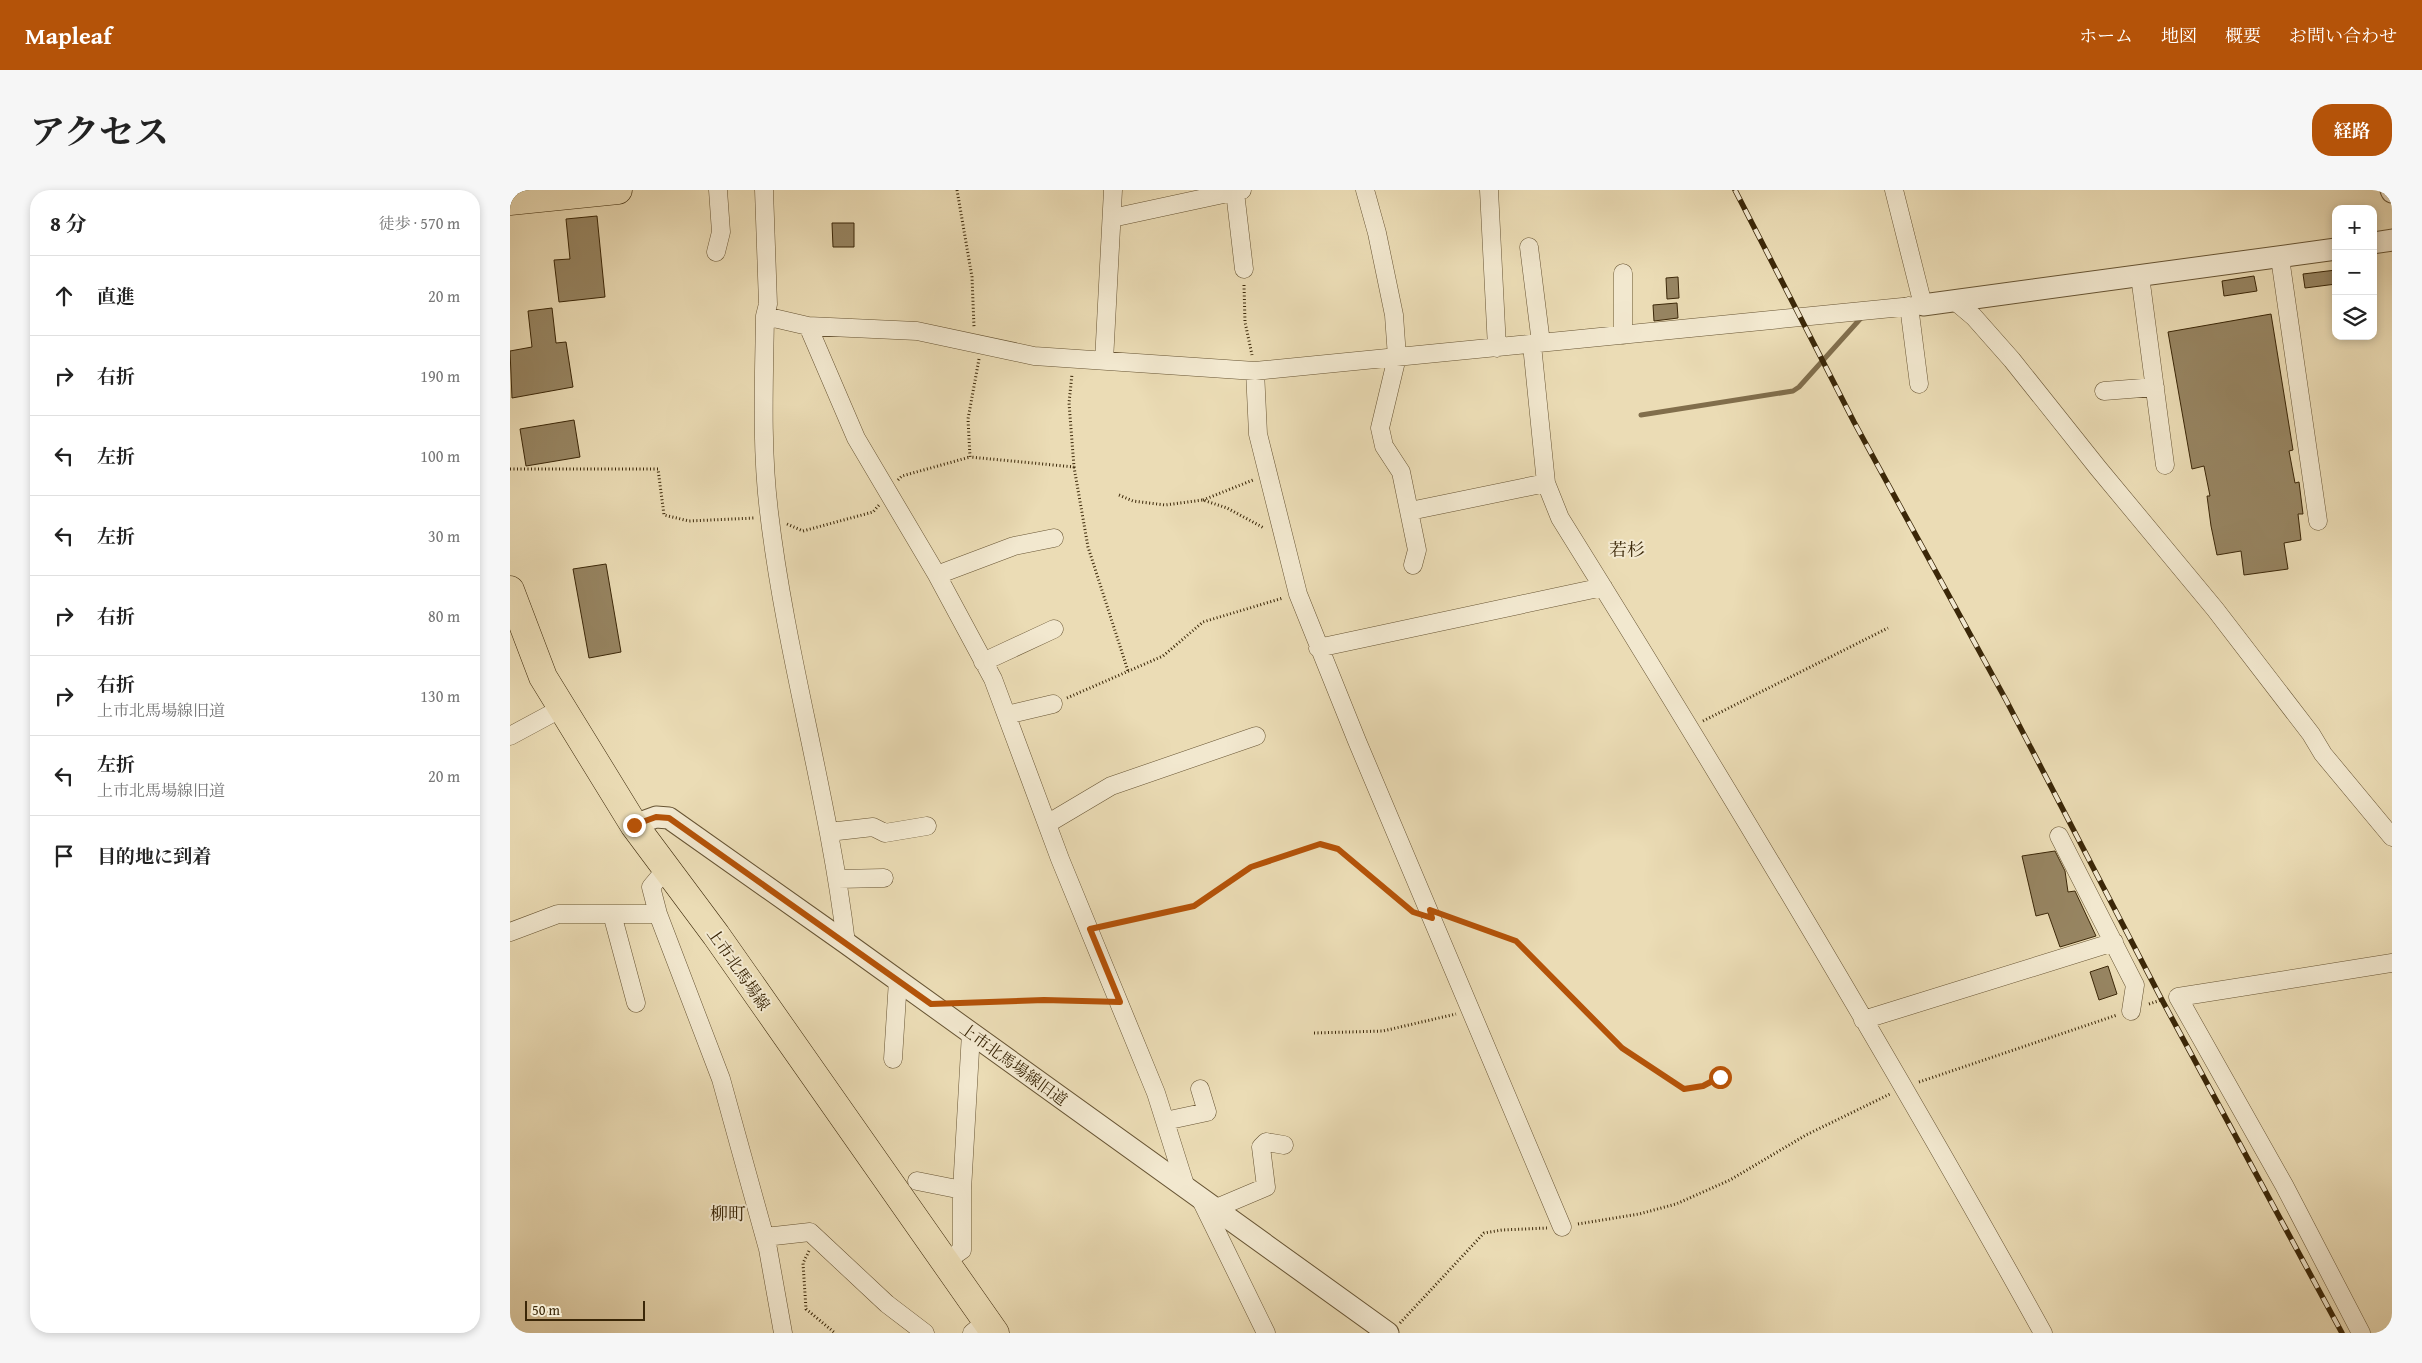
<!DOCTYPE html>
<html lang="ja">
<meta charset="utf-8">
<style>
:root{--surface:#fff;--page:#f6f6f6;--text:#222;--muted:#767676;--line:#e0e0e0;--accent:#b45309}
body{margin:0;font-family:"Gentium Book Plus","Noto Serif JP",serif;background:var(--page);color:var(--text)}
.controls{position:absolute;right:15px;top:15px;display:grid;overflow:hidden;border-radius:10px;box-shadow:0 2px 8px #0003}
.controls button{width:45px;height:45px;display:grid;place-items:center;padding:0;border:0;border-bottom:1px solid var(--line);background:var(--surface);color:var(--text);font:25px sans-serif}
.scale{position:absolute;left:15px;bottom:12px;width:120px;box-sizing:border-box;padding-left:5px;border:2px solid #3b2708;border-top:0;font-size:14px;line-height:18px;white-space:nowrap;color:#3b2708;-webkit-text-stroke:4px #f2e8cf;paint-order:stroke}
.stop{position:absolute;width:15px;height:15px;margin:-11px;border:4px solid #b45309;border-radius:50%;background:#fff}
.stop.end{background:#b45309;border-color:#fff;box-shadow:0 1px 5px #0008}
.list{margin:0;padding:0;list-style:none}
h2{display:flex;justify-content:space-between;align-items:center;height:65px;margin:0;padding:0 20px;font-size:21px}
h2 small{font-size:16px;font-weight:400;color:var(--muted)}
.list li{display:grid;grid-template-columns:32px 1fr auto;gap:15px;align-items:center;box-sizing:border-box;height:80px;padding:0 20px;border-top:1px solid var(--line)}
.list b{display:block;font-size:19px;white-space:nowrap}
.list p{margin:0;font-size:16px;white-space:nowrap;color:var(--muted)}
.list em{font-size:16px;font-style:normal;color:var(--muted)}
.icon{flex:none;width:28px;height:28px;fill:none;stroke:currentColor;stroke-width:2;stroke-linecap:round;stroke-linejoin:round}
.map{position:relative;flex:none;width:1882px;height:1143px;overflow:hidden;border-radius:20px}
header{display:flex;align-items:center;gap:30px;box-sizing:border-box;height:70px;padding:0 25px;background:var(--accent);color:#fff}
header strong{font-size:24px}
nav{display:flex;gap:28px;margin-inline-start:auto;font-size:18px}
.intro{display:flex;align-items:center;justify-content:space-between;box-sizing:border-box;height:120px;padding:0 30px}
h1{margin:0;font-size:35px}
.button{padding:12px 22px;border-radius:20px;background:var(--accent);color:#fff;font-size:18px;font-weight:700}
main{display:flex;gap:30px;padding:0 30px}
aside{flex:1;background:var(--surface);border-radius:20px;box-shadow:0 2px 8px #0003}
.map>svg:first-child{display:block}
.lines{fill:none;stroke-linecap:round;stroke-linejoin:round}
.stream{stroke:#816e4c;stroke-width:5}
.building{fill:#978562;stroke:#3b2708}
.minor-casing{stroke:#675433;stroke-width:19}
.tertiary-casing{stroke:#675433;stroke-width:23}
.primary-casing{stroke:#3b2708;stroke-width:29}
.path{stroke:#3b2708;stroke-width:3;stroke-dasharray:1 2.5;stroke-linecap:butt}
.minor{stroke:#f2e8cf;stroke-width:18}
.tertiary{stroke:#f2e8cf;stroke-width:21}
.primary{stroke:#ebdcb5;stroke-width:28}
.rail-casing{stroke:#3b2708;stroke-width:5.5}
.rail{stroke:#f2e8cf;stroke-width:4;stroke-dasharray:11;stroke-linecap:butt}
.route{stroke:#b45309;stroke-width:6}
.labels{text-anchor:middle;stroke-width:4;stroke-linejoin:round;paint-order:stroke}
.street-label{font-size:16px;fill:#3b2708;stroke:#f2e8cf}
.neighbourhood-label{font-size:18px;fill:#3b2708;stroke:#f2e8cf}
</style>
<header>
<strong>Mapleaf</strong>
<nav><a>ホーム</a><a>地図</a><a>概要</a><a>お問い合わせ</a></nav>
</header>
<div class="intro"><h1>アクセス</h1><a class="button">経路</a></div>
<main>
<aside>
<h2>8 分<small>徒歩 · 570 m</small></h2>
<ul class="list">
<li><svg class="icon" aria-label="ahead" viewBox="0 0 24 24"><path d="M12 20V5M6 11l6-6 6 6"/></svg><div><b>直進</b></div><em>20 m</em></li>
<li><svg class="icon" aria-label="right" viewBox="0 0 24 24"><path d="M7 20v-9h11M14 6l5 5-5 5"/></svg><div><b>右折</b></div><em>190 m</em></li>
<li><svg class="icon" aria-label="left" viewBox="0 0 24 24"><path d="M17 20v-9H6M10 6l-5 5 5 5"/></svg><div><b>左折</b></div><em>100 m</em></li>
<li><svg class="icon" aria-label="left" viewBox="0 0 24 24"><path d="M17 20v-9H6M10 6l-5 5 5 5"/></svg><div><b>左折</b></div><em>30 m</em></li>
<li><svg class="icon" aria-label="right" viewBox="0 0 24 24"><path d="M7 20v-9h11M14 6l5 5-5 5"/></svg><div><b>右折</b></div><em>80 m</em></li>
<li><svg class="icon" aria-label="right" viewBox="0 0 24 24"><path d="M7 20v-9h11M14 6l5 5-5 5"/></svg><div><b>右折</b><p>上市北馬場線旧道</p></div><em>130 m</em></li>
<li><svg class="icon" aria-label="left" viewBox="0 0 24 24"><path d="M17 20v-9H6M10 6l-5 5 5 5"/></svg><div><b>左折</b><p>上市北馬場線旧道</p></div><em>20 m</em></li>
<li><svg class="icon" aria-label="arrive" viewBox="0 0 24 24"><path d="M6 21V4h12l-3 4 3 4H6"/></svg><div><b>目的地に到着</b></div></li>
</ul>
</aside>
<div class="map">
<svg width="1882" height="1143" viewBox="0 0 1882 1143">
<rect width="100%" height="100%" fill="#ebdcb5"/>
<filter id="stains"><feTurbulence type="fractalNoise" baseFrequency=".004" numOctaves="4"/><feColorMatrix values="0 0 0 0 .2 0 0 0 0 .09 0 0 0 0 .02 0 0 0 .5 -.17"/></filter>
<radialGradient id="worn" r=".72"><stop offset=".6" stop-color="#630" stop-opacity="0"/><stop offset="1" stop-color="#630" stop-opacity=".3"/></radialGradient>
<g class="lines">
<!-- stream -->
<path class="stream" d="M1131 225 1283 201 1289 197 1351 128"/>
</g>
<!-- building -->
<path class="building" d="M87 26 95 107 49 112 44 70 60 69 56 29Z
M322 33H344V57H323Z
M1826 80V94L1795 98 1793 84Z
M1744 86 1747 101 1714 106 1712 91Z
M1168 87 1169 108 1157 109 1156 88Z
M1167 113 1168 128 1144 131 1143 115Z
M42 118 46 153 56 152 63 197 2 208 0 161 22 157 18 121Z
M1761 124 1783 260 1779 261 1785 293 1789 292 1793 324H1788L1791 350 1774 353 1778 379 1734 385 1731 361 1707 365 1701 336 1697 306H1700L1694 276 1682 279 1658 142Z
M64 230 70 267 16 276 10 239Z
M96 374 111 462 79 468 63 379Z
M1545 661 1555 681 1558 702 1565 701 1586 746 1550 757 1538 723 1526 726 1512 666Z
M1598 776 1607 804 1589 810 1580 782Z"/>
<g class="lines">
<!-- minor casing -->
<g class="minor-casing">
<path id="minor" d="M254 0 258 114 255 126C254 191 251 257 259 322 276 467 319 608 336 753
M855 0 867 43 884 125 887 167 870 238 874 256 891 282 907 360 903 375
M979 0 987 158
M725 2 734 79
M602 28 732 0
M1019 57 1031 153
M206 62 211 42 208 0
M1770 68 1808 331
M1113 83V145
M1630 86 1655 275
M1445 111 1464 127 1502 170 1588 278 1705 419 1801 544 1813 564 1882 647
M1399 116 1409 194
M255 126 298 136 407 141 524 166 745 181 1413 115 1384 0
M298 136 346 248 427 385 483 489 550 669 646 903 676 998
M1022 155 1036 293 1050 328C1217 596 1380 867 1533 1143
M594 171 603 0
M745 181 748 244 788 404 847 551 1052 1037
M1594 201 1645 197
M900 321 1036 293
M427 385 504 356 544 348
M808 458 1093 397
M473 472 544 439
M497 525 543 514
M0 546 52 518
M537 634 601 596 746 546
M319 642 363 637 375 643 417 636
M1549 646 1625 795 1621 821
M156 679 141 697 148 724 211 889 258 1059 273 1143
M328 689 374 688
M102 724 126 813
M0 742 48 724H148
M1353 830 1604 752
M383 869 388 790
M655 931 697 922 690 899
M407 991 452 1000
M691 1010 756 1143
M704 1019 756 997 751 957 756 952 774 955
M255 1047 300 1042 377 1114 415 1143
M435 1072 452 1060V1000L461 843
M462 1143 477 1131
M1851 1143 1774 995 1668 807 1882 773"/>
</g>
<!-- tertiary casing -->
<g class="tertiary-casing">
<path id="tertiary" d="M1881 0 1882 2
M1863 53 1882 50
M1413 115 1826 59
M124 635 146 627 159 628 336 753 878 1143"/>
</g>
<!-- primary casing -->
<g class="primary-casing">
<path id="primary" d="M0 11 108 0
M0 400 33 487 124 635 206 745 485 1143"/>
</g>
<!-- path -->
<path class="path" d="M447 0 462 87 464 137
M734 95 735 132 742 165
M469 169 458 229 460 267 564 277 559 213 562 184
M564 277 578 357 618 481
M0 279H148L154 325 179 331 245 328
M388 290 392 286 460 267
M609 305 623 311 655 315 693 310 717 318 754 338
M693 310 743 290
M277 334 293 341 363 322 369 315
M557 508 653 466 693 432 773 408
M1193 531 1378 438
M939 727 1006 751 1112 858 1174 899 1193 896 1210 887
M593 736 683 716 741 677 810 654 828 659 899 719
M449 813 535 810 593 812
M1639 814 1654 809
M804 843 873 841 946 824
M1409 892 1607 825
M1068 1034 1129 1024 1166 1014 1220 990 1296 945 1380 904
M299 1061 293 1073 296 1119 325 1143
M890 1133 974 1043 992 1040 1037 1038"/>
<!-- minor -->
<use href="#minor" class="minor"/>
<!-- tertiary -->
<use href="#tertiary" class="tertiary"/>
<!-- primary -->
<use href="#primary" class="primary"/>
<!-- rail casing -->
<g class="rail-casing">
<path id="rail" d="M1225 0 1344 232 1496 510 1652 810 1832 1143"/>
</g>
<!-- rail -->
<use href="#rail" class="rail"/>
</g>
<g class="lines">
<!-- route -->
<path class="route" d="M124 635 146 627 159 628 421 814 534 810 610 812 580 739 684 716 741 677 810 654 828 659 903 722 922 728 920 720 1006 751 1112 858 1174 899 1193 896 1210 887"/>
</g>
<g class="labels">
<!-- street labels -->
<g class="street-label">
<text transform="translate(229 779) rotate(55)" y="6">上市北馬場線</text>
<text transform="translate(504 874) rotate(36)" y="6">上市北馬場線旧道</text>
</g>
<!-- neighbourhood labels -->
<g class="neighbourhood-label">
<text x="1117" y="366">若杉</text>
<text x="218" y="1030">柳町</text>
</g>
</g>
<rect width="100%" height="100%" filter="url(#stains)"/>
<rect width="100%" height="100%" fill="url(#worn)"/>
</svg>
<div class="controls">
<button>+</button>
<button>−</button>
<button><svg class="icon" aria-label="layers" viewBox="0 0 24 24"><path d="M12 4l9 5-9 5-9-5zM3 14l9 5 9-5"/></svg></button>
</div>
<div class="scale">50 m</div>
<div class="stop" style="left:1210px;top:887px"></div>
<div class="stop end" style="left:124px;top:635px"></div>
</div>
</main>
